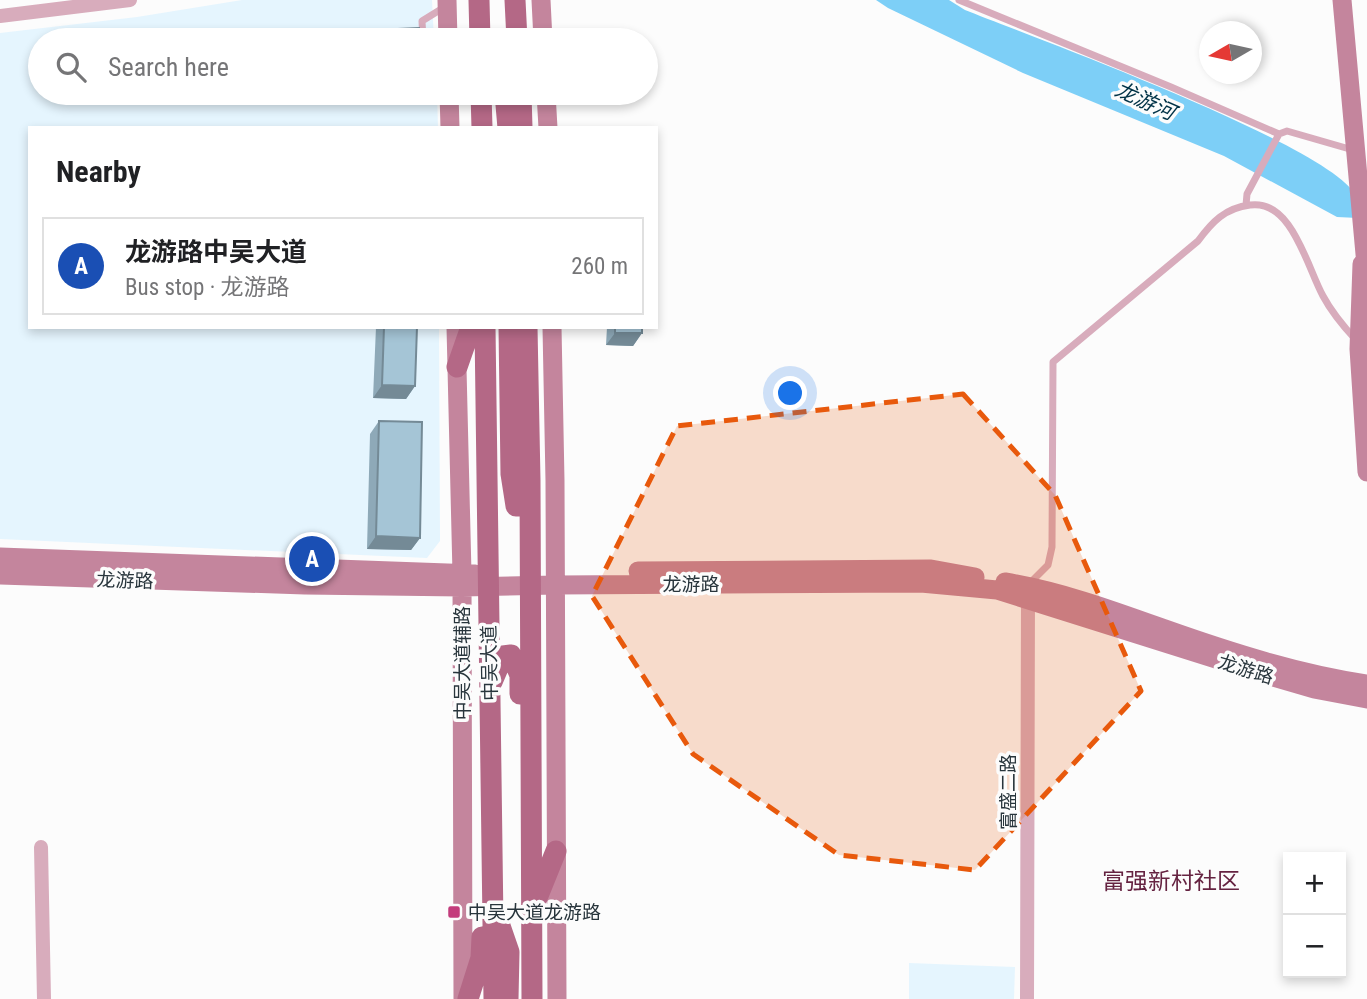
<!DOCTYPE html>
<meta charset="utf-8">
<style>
:root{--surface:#fff;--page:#f2f2f2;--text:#202124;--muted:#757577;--line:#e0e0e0;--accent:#2563eb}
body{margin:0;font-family:"Roboto Condensed","Noto Sans SC",sans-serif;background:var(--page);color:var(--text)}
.controls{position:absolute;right:21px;bottom:21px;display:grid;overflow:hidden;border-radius:0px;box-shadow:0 4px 10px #0003}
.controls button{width:63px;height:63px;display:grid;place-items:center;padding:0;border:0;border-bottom:2px solid var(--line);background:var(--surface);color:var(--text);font:35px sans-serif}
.compass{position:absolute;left:1199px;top:21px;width:63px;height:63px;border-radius:50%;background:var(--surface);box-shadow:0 4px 10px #0003;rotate:261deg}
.you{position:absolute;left:791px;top:394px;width:24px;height:24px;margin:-18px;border:5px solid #fff;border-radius:50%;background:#1a73e8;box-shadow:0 0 0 10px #1a73e833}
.badge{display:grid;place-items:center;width:46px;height:46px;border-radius:50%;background:var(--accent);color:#fff;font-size:23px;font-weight:700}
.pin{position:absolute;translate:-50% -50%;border:4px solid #fff;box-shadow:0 2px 7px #0006}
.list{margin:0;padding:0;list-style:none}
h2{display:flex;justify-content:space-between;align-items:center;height:91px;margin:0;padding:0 28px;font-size:30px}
h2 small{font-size:23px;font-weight:400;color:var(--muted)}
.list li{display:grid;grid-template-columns:46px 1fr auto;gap:21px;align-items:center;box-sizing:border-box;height:98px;margin:0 14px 14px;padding:0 14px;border:2px solid var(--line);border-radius:0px}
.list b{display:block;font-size:26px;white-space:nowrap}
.list p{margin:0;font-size:23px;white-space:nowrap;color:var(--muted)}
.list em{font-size:23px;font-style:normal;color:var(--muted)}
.icon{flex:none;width:38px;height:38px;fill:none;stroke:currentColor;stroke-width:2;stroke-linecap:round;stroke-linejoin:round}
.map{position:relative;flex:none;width:1367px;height:999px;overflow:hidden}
.search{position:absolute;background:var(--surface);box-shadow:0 4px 10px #0003;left:28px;top:28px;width:630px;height:77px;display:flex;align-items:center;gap:18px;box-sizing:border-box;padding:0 24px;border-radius:38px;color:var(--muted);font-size:26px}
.panel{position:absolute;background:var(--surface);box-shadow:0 4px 10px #0003;left:28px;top:126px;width:630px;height:203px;border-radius:0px}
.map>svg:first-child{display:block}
.built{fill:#e5f5fe}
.water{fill:#7dcff7}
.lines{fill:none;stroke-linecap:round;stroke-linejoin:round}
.lane{stroke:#d8acbc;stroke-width:7}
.street{stroke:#d8acbc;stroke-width:14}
.secondary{stroke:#c4859d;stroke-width:19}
.primary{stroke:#b46886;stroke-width:21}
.wall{fill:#8ea9b8}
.shaded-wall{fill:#748a96}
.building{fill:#a5c5d6;stroke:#748a96;stroke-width:2}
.marked{fill:#e8590c;fill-opacity:0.2;stroke:#e8590c;stroke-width:5;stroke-dasharray:14 9;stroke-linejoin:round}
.poi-dot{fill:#c33c7c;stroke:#fcfcfc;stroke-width:2.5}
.labels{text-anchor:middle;stroke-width:7;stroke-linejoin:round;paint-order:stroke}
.street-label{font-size:19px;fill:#28353c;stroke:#fcfcfc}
.poi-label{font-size:19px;fill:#28353c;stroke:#fcfcfc;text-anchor:start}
.water-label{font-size:21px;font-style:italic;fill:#003246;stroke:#fcfcfc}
.quarter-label{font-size:23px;fill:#652341;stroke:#fcfcfc}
</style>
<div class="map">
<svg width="1367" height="999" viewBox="0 0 1367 999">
<rect width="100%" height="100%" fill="#fcfcfc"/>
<!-- built -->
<path class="built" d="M242 0H432L434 40H40V93H437L438 128H30V327H439L440 541 427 558 0 539V33L137 17Z
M909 963 1015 967 1014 999H909Z"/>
<!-- water -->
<path class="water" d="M876 0H949L965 10C1030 36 1332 146 1356 196 1358 202 1357 212 1358 218L1337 217 1224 156 1023 73 888 8Z"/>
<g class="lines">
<!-- lane -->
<path class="lane" d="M959 0 1171 87 1279 134
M423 40 422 21 443 8
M426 93 448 102
M1246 205 1247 194 1279 134 1287 131 1353 150
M1030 583 1048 565 1052 547 1053 362 1198 241C1212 222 1225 208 1250 205 1292 199 1307 267 1323 296 1331 311 1344 327 1356 340"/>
<!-- street -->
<path class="street" d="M0 16 130 0
M41 847 44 999
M1027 999 1028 591"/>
<!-- secondary -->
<path class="secondary" d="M447 0 448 40
M541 0 543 40
M1342 0 1367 276
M449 93 450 128
M546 93 548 128
M1362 264 1359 349 1367 472
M456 327 462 574 463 999
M552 327 555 481 557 999
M0 557 475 574
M638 571 931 569 975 577
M0 575 305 585 462 587 556 585 921 583 997 590 1273 677 1314 689 1367 699
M1005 582C1060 591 1112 610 1165 629 1230 652 1299 674 1367 684"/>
<!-- primary -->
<path class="primary" d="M479 0 480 40
M515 0 517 40
M481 93 482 128
M505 93 508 128
M521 93 522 128
M485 327 494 999
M509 327 511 474 516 506H524L528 489
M527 327 530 481 532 999
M457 367 471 327
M492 682 503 656 511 655 520 675V694
M535 903 556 851
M499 923 509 952 508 999
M468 999 481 958 482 937"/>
</g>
<!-- wall -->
<path class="wall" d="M376 30 420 40H374V33Z
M376 327H417L415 386 406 399 373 398Z
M607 327H642V333L633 346 606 345Z
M379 421 420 538 411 550 367 549 370 434Z"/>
<!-- shaded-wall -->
<path class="shaded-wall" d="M615 333H642L633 346 606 345Z
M382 385 415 386 406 399 373 398Z
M376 536 420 538 411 550 367 549Z"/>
<!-- building -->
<path class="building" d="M419 28 420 40H376V30Z
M384 327H417L415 386 382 385Z
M615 327H642V333H615Z
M379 421 422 422 420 538 376 536Z"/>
<!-- marked area -->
<path class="marked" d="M963 394 1055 495 1141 691 975 870 839 855 693 754 592 596 677 426Z"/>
<!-- markers -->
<rect class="poi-dot" x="447" y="905" width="14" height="14" rx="3.5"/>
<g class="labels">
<!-- street labels -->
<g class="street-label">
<text transform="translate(125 580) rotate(2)" y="7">龙游路</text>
<text x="691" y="591">龙游路</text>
<text transform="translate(462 663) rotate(-90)" y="7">中吴大道辅路</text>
<text transform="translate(489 663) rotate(-91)" y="7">中吴大道</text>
<text transform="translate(1246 669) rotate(17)" y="7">龙游路</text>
<text transform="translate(1008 792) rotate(-90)" y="7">富盛二路</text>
</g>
<!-- poi labels -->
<g class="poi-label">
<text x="468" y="919">中吴大道龙游路</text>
</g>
<!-- water labels -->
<g class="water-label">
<text transform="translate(1145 101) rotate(24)" y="7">龙游河</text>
</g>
<!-- quarter labels -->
<g class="quarter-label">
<text x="1171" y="889">富强新村社区</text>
</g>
</g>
</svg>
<div class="controls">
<button>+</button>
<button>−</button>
</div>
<svg class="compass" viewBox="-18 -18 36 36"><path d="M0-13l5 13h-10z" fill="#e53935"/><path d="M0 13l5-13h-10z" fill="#757577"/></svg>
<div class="you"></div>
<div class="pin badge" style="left:312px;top:559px;background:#1a4fb4">A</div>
<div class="search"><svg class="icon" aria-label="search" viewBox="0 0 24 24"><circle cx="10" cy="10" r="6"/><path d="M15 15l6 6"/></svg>Search here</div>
<section class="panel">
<h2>Nearby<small></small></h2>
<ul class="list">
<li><span class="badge" style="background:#1a4fb4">A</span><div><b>龙游路中吴大道</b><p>Bus stop · 龙游路</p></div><em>260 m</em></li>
</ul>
</section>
</div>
